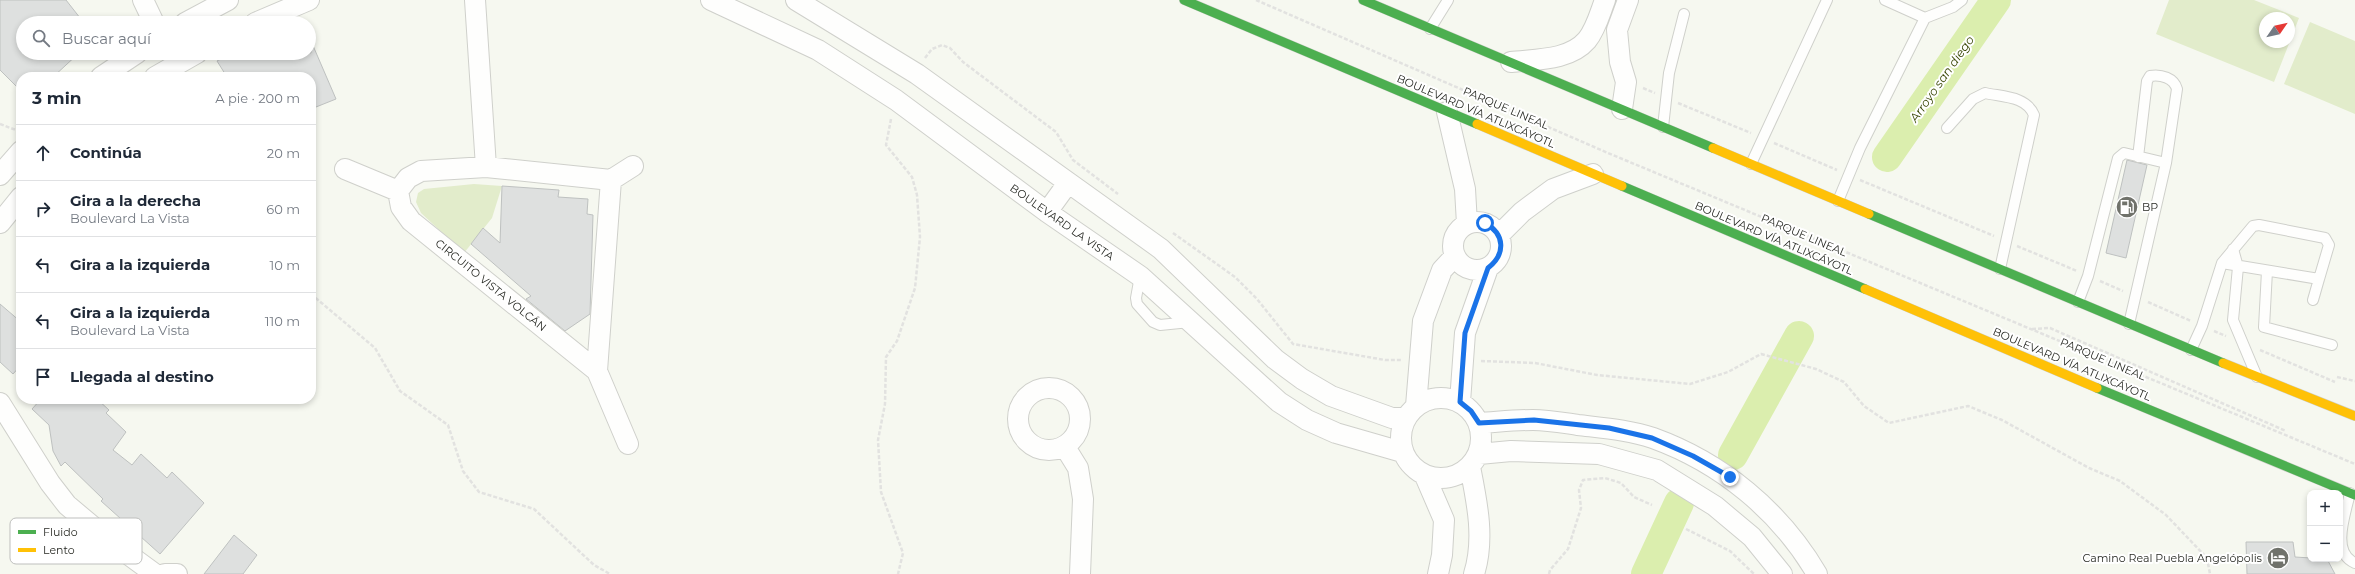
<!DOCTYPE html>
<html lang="es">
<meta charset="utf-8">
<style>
:root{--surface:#fff;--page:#f6f6f7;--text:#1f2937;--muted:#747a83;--line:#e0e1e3}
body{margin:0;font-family:Montserrat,sans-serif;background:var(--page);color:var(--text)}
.controls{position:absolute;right:12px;bottom:12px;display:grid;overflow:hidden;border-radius:8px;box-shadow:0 2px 6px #0003}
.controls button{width:36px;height:36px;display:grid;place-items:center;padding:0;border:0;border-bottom:1px solid var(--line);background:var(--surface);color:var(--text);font:20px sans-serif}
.compass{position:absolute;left:2259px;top:12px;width:36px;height:36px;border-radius:50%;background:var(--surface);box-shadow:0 2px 6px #0003;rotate:56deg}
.stop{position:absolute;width:12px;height:12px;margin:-9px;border:3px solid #1a73e8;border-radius:50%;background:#fff}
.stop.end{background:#1a73e8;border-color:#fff;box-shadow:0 1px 4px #0008}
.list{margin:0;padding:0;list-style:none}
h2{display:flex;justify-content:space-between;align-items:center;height:52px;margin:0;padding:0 16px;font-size:17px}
h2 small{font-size:13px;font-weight:400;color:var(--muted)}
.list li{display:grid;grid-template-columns:26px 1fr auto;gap:12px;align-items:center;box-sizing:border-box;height:56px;padding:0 16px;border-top:1px solid var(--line)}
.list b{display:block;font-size:15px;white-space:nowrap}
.list p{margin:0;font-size:13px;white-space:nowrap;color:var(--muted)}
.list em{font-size:13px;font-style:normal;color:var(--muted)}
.icon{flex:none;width:22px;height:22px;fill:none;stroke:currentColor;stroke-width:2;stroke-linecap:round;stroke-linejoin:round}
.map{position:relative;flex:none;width:2355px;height:574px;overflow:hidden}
.search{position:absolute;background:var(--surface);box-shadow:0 2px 6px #0003;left:16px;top:16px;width:300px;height:44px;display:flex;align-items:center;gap:10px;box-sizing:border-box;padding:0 14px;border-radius:22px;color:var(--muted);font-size:15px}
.panel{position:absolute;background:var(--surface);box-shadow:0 2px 6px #0003;left:16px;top:72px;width:300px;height:332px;border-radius:16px}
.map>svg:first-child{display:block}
.green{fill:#e2eccb;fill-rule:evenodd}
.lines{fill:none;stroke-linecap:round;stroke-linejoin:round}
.river{stroke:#dbeeae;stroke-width:30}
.building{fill:#dee0df;stroke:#bec1c0}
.lane-casing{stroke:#cfd0cb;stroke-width:12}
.street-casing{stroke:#cfd0cb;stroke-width:22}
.fast-casing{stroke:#cfd0cb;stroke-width:10}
.slow-casing{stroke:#cfd0cb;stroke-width:10}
.path{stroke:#e2e2e0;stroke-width:2.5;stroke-dasharray:4 2;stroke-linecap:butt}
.lane{stroke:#fefefd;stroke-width:10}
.street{stroke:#fefefd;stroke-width:20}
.fast{stroke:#4caf50;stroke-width:9}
.slow{stroke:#ffc107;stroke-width:9}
.route{stroke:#1a73e8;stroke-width:5}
.labels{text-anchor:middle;stroke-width:4;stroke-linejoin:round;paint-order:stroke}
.street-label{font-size:11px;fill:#282a24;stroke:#fff}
.poi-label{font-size:11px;fill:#282a24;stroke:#fff;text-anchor:start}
.water-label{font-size:12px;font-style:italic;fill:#374502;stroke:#fff}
.key{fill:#fff;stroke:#bebfbd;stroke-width:1}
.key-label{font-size:11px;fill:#282a24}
</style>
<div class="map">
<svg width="2355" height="574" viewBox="0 0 2355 574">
<rect width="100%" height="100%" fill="#f6f8f0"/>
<!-- green -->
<path class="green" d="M2169 0H2254L2299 18 2274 82 2156 34ZM2265 18H2289V42H2265Z
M2310 22 2355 41V114L2284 84Z
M474 184 502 186 492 218 464 253 421 213 416 202 418 193 424 189Z"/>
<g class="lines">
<!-- river -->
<path class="river" d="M1887 157 1996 0
M1733 455 1799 336
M1646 574 1679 503"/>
</g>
<!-- building -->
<path class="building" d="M0 0H66L84 23H23V53H79L53 77H21V91L0 70Z
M311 41 336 99 311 109V77H227L217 61 232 53H311Z
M2127 160 2147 165 2126 258 2106 253Z
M502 186 559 190 558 197 588 199 587 214 593 215 590 314 565 331 526 299 531 296 471 244 483 228 500 243Z
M0 304 21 322V365L13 374 0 362Z
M41 399H97L109 410 106 413 126 432 113 450 132 465 141 454 167 478 172 472 204 503 160 554 101 501 103 499 65 462 61 466 53 451 49 425 32 409Z
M234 535 257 555 243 574H204Z
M2246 542H2293L2295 557 2327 559 2335 574H2247Z"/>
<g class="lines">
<!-- lane casing -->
<g class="lane-casing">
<path id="lane" d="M1925 18 1953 7 1962 0
M1430 29 1448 0
M1663 127 1669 73 1684 14
M1947 128 1973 99 1985 93C2003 97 2026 96 2034 115L2000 269
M2138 157 2147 81 2150 76C2161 74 2174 78 2177 89L2166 163
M1751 164 1827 0
M1838 201 1860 148 1925 18 1885 0
M2233 249 2238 267 2233 320 2257 377
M2267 271 2264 327 2332 345
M1140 276 1136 298 1137 304 1153 322 1160 325 1190 322
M2313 300 2319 279
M2078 302 2088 276 2118 158 2124 153 2166 163 2129 324
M2191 350 2202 326 2222 263 2253 226 2259 225 2325 238 2329 245 2319 279 2222 263
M2350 493C2346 512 2330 553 2355 563"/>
</g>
<!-- street casing -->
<g class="street-casing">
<path id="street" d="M143 0 154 23
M475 0 486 167
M711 0 818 50 896 100 1047 212 1140 276 1279 402 1307 420 1336 433 1402 452
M796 0 917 74 1161 249 1275 359 1302 379 1331 396 1392 418H1405
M185 23 228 0
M255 23 309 0
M1511 62C1535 59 1569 61 1587 40 1596 29 1600 13 1605 0
M101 77 137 53
M155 77 197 53
M1622 109 1626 82 1620 62 1617 30 1628 0
M1447 112 1465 189 1467 224
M345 169 398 191
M0 175 21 151
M611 180 597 371 628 444
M1047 212 1068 183
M1453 246a24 24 0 1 1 48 0a24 24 0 1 1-48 0Z
M0 223 21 197
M1499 235 1522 212 1553 189 1593 174
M597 371 411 221 401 207 398 191 408 178 421 171 486 167 611 180 633 166
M1018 419a31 31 0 1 1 62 0a31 31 0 1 1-62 0Z
M1401 438a40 40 0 1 1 80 0a40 40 0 1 1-80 0Z
M1460 402 1465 333 1488 268
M0 403 50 483 67 505 110 541 155 574
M1416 406 1423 321 1442 270 1455 256
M1479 423C1497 422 1515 420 1533 420 1548 420 1564 423 1578 425 1603 428 1630 430 1653 438 1722 463 1780 511 1817 574
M1065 447 1078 468 1083 499 1080 574
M1479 454 1511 451 1599 454 1657 470 1715 506 1752 537 1782 574
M1470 467C1477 502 1485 539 1474 574
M1425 476 1444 520 1442 555 1438 574
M165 574H177"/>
</g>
<!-- fast casing -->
<g class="fast-casing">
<path id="fast" d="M1184 0 1477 124
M1363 0 1713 148
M1622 186 1865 289
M1869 214 2223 363
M2097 388 2355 495"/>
</g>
<!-- slow casing -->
<g class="slow-casing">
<path id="slow" d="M1477 124 1622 186
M1713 148 1869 214
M1865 289 2097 388
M2223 363 2355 416"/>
</g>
<!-- path -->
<path class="path" d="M1256 0 1608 153 2355 464
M925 58 932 49 942 45 950 48 963 62 1056 132 1073 160 1118 194
M1643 88 1655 93
M1678 103 1751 133
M891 119 886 145 912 177 917 195 920 237 915 288 897 341 886 357 885 404 878 440 881 492 903 553 898 574
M0 124 21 132
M1774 143 1837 170
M1860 180 1994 236
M1173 233 1235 277 1257 299 1293 344 1385 360H1402
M2017 246 2077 271
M2100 281 2123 291
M311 294 375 348 400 391 448 425 463 471 479 492 534 509 594 565 610 574
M2148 302 2191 321
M2032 329 2050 328 2286 431
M2214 331 2226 336
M2260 350 2335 382
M1481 361 1535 363 1597 375 1690 384 1728 372 1761 354 1816 369 1844 382 1864 406 1889 423 1968 406 2002 420 2089 468 2120 481 2166 515 2207 558 2210 574
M2337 377 2355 381
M1686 529 1730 551 1754 574
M1549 574 1550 570 1568 549 1581 508 1579 490 1583 480 1605 478 1621 483 1634 497 1652 505"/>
<!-- lane -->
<use href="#lane" class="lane"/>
<!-- street -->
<use href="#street" class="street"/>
<!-- fast -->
<use href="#fast" class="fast"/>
<!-- slow -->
<use href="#slow" class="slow"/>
</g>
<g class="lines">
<!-- route -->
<path class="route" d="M1485 223C1505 234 1506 254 1488 268L1465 333 1460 402 1471 411 1479 423 1534 420 1609 428 1652 438 1693 456 1730 477"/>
</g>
<!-- icons -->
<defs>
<g id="fuel-disc" transform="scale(1.15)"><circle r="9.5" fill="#70726b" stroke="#fff"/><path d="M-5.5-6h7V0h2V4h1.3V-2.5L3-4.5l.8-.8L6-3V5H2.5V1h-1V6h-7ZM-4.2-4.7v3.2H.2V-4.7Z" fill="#fff"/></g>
<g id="hotel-disc" transform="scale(1.15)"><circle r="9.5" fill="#70726b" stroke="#fff"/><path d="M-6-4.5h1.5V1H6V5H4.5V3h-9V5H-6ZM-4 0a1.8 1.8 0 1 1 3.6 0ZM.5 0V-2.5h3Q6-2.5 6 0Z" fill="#fff"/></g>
</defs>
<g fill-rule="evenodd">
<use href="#fuel-disc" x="2127" y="207"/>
<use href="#hotel-disc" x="2278" y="558"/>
</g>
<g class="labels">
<!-- street labels -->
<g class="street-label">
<text transform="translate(1506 108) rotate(23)" y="4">PARQUE LINEAL</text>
<text transform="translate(1476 111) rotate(23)" y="4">BOULEVARD VÍA ATLIXCÁYOTL</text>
<text transform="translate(1062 222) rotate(35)" y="4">BOULEVARD LA VISTA</text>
<text transform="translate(1804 235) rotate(23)" y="4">PARQUE LINEAL</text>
<text transform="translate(1774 238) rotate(23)" y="4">BOULEVARD VÍA ATLIXCÁYOTL</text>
<text transform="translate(491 285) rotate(39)" y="4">CIRCUITO VISTA VOLCÁN</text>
<text transform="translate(2103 359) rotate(23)" y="4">PARQUE LINEAL</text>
<text transform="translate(2072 364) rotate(23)" y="4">BOULEVARD VÍA ATLIXCÁYOTL</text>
</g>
<!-- poi labels -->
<g class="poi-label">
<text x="2142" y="211">BP</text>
<text x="2262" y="562" text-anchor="end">Camino Real Puebla Angelópolis</text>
</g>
<!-- water labels -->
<g class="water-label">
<text transform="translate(1942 79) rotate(-55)" y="4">Arroyo san diego</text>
</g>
</g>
<!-- legend -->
<rect x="10" y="518" width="132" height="46" rx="6" class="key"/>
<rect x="18" y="530" width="18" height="4" fill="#4caf50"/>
<rect x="18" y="548" width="18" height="4" fill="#ffc107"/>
<g class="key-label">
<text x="43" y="536">Fluido</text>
<text x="43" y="554">Lento</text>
</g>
</svg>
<div class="controls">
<button>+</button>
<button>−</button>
</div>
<svg class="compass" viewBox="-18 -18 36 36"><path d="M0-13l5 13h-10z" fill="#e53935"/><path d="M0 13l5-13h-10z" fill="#747a83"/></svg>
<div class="stop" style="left:1485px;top:223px"></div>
<div class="stop end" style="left:1730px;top:477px"></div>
<div class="search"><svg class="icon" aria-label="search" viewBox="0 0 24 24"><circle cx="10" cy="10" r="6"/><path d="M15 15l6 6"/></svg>Buscar aquí</div>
<section class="panel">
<h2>3 min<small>A pie · 200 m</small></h2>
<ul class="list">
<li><svg class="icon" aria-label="ahead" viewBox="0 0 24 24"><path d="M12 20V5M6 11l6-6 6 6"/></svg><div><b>Continúa</b></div><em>20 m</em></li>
<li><svg class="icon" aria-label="right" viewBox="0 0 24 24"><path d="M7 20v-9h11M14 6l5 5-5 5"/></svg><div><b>Gira a la derecha</b><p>Boulevard La Vista</p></div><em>60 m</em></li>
<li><svg class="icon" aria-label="left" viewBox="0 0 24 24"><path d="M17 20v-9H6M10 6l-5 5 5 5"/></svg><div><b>Gira a la izquierda</b></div><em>10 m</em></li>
<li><svg class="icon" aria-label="left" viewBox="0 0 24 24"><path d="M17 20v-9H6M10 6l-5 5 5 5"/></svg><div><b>Gira a la izquierda</b><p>Boulevard La Vista</p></div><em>110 m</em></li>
<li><svg class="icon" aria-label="arrive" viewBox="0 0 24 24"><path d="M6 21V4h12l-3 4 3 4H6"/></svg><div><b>Llegada al destino</b></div></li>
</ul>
</section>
</div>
